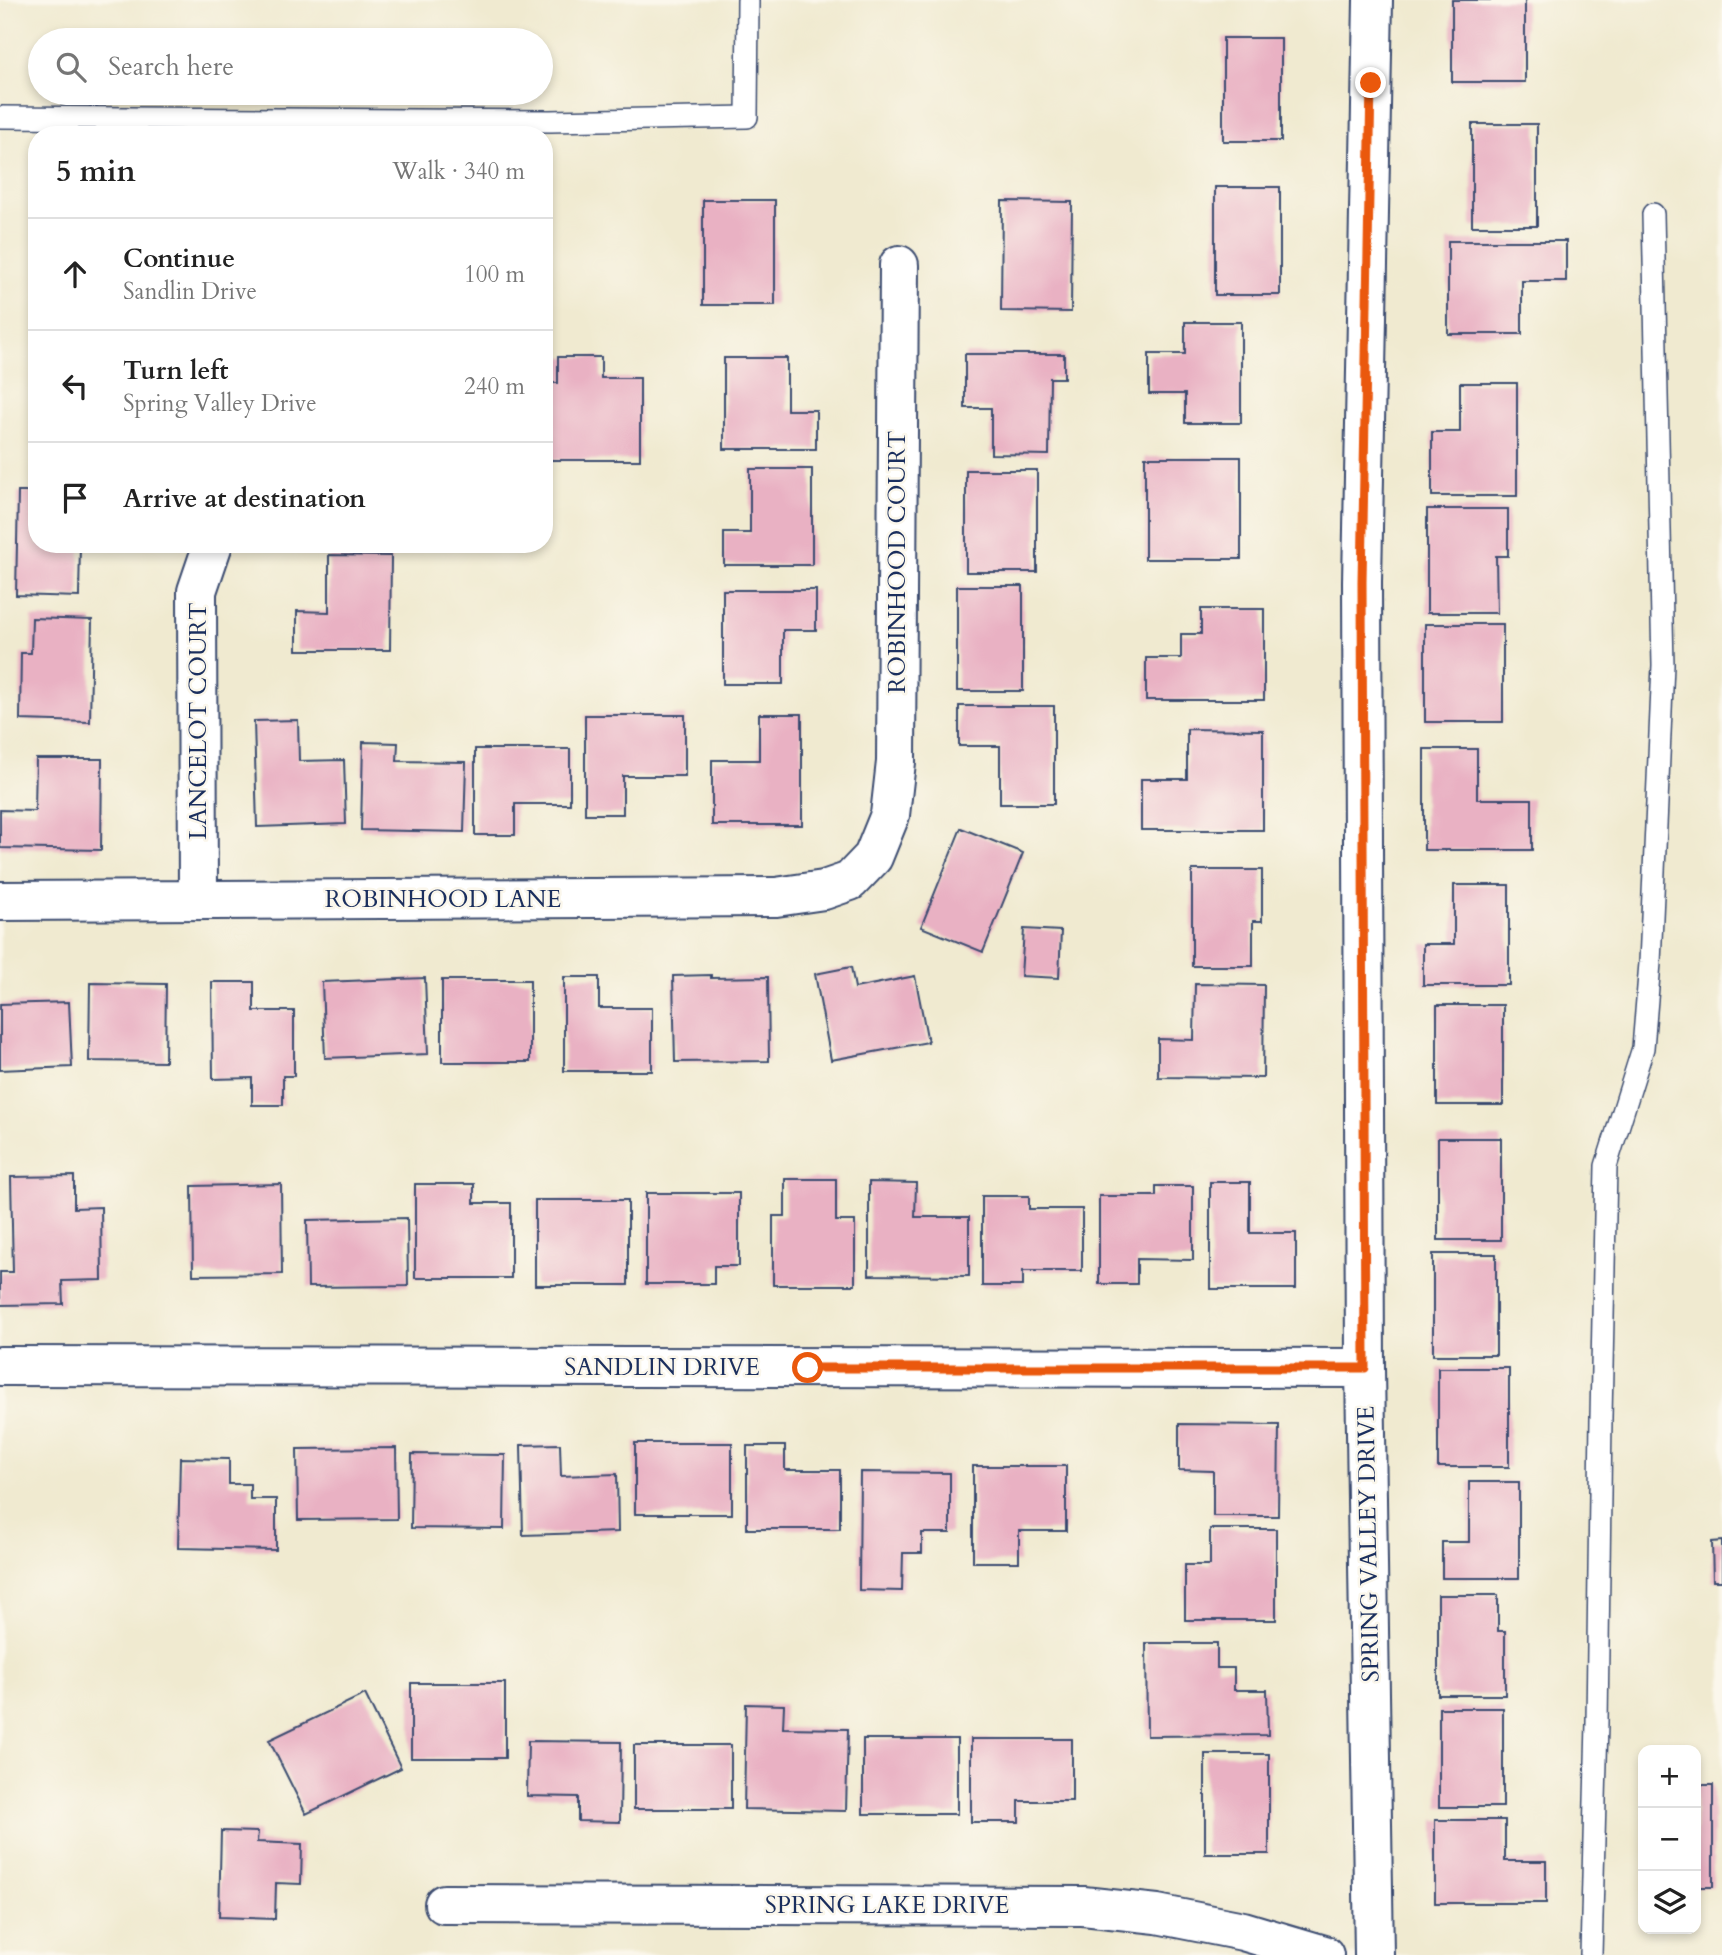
<!DOCTYPE html>
<meta charset="utf-8">
<style>
:root{--surface:#fff;--page:#f2f2f2;--text:#222;--muted:#767676;--line:#e0e0e0}
body{margin:0;font-family:Cardo,serif;background:var(--page);color:var(--text)}
.controls{position:absolute;right:21px;bottom:21px;display:grid;overflow:hidden;border-radius:14px;box-shadow:0 4px 10px #0003}
.controls button{width:63px;height:63px;display:grid;place-items:center;padding:0;border:0;border-bottom:2px solid var(--line);background:var(--surface);color:var(--text);font:35px sans-serif}
.stop{position:absolute;width:21px;height:21px;margin:-16px;border:5px solid #ea580c;border-radius:50%;background:#fff}
.stop.end{background:#ea580c;border-color:#fff;box-shadow:0 2px 7px #0008}
.list{margin:0;padding:0;list-style:none}
h2{display:flex;justify-content:space-between;align-items:center;height:91px;margin:0;padding:0 28px;font-size:30px}
h2 small{font-size:23px;font-weight:400;color:var(--muted)}
.list li{display:grid;grid-template-columns:46px 1fr auto;gap:21px;align-items:center;box-sizing:border-box;height:112px;padding:0 28px;border-top:2px solid var(--line)}
.list b{display:block;font-size:26px;white-space:nowrap}
.list p{margin:0;font-size:23px;white-space:nowrap;color:var(--muted)}
.list em{font-size:23px;font-style:normal;color:var(--muted)}
.icon{flex:none;width:38px;height:38px;fill:none;stroke:currentColor;stroke-width:2;stroke-linecap:round;stroke-linejoin:round}
.map{position:relative;flex:none;width:1722px;height:1955px;overflow:hidden}
.search{position:absolute;background:var(--surface);box-shadow:0 4px 10px #0003;left:28px;top:28px;width:525px;height:77px;display:flex;align-items:center;gap:18px;box-sizing:border-box;padding:0 24px;border-radius:38px;color:var(--muted);font-size:26px}
.panel{position:absolute;background:var(--surface);box-shadow:0 4px 10px #0003;left:28px;top:126px;width:525px;height:427px;border-radius:28px}
.map>svg:first-child{display:block}
.building{fill:#e9b1c3}
.lines{fill:none;stroke-linecap:round;stroke-linejoin:round}
.service-casing{stroke:#3b4b6f;stroke-width:24}
.minor-casing{stroke:#3b4b6f;stroke-width:42}
.service{stroke:#fff;stroke-width:21}
.minor{stroke:#fff;stroke-width:38}
.route{stroke:#ea580c;stroke-width:9}
.labels{text-anchor:middle;stroke-width:5;stroke-linejoin:round;paint-order:stroke}
.street-label{font-size:24px;fill:#1b2f5e;stroke:#fbf7ec}
</style>
<div class="map">
<svg width="1722" height="1955" viewBox="0 0 1722 1955">
<rect width="100%" height="100%" fill="#fbf7ec"/>
<filter id="ink" filterUnits="userSpaceOnUse"><feTurbulence type="fractalNoise" baseFrequency=".0143" numOctaves="2"/><feDisplacementMap in="SourceGraphic" scale="14" xChannelSelector="R" yChannelSelector="G"/><feConvolveMatrix kernelMatrix="1 2 1 2 8 2 1 2 1" color-interpolation-filters="sRGB"/></filter>
<filter id="wash" filterUnits="userSpaceOnUse"><feTurbulence type="fractalNoise" baseFrequency=".00686" numOctaves="4" result="noise"/><feDisplacementMap in="SourceGraphic" scale="28" xChannelSelector="R" yChannelSelector="G"/><feGaussianBlur stdDeviation="1.57" result="paint"/><feColorMatrix in="noise" values="0 0 0 0 0 0 0 0 0 0 0 0 0 0 0 0 0 1.4 0 .05"/><feComposite in="paint" operator="in"/></filter>
<g filter="url(#wash)">
<rect width="100%" height="100%" fill="#f0ead0"/>
<g id="blocks">
<!-- building -->
<path class="building" d="M1452 0H1525V82H1452Z
M1223 38H1281V141H1223Z
M1472 124H1537V226H1472Z
M1215 187H1280V295H1215Z
M703 200H775V305H703Z
M1002 201 1072 202 1071 312 1001 311Z
M1448 241H1566V281H1522V334H1448Z
M1185 322H1241V423H1185V394H1149V354H1185Z
M965 354H1064V378H1050L1049 455 991 454V408H965Z
M558 357H601V378H640V460H544V383H558Z
M724 358H787V410H816V449H724Z
M1460 383H1517V496H1432V432H1460Z
M1145 457H1241V559H1145Z
M750 469H812V565H724V533H750Z
M966 470H1037V572H966Z
M18 492H37V544H80L79 597 16 595Z
M1427 509H1508V556H1496L1497 613H1427Z
M329 555 391 556 390 650H297V611L329 612Z
M957 586H1023V691H957Z
M723 590H816V630H783V684H723Z
M1201 609H1264V700H1146V658H1181V634H1201Z
M32 618 92 620 90 722 20 720 21 653H31Z
M1425 624H1503V722H1425Z
M959 706H1054V804H1000V746H959Z
M759 714H802V825H712V760H759Z
M585 715H685V776H623V814H585Z
M298 720 299 761 344 760 346 824 257 827 254 721Z
M1187 729 1263 730V830H1141V779H1187Z
M363 742 398 743 397 761 466 762 464 832 361 830Z
M475 749H570V804H515V835H475Z
M1424 749H1477V799H1532V850H1424Z
M36 759H102L101 850 0 848V810L35 811Z
M961 828 1023 853 983 952 921 927Z
M1192 870H1262V921H1253V966H1192Z
M1454 885H1509V985H1423V944H1454Z
M1024 929 1061 931 1059 978 1021 976Z
M851 967 855 988 915 976 928 1042 831 1060 815 974Z
M711 975V978L768 977 769 1061 675 1062 673 976Z
M564 977H599V1008H652V1071H564Z
M425 978 428 1054 325 1058 322 982Z
M442 980H530V1062H442Z
M212 982H254V1011H294V1076H283V1105H252V1078L213 1079Z
M90 983 166 984 165 1062 89 1061Z
M1195 984 1264 985 1263 1078 1158 1077V1039L1194 1040Z
M69 1002 72 1067 0 1070V1004Z
M1437 1005H1503V1105H1437Z
M1438 1138H1501V1240H1438Z
M74 1176V1208L101 1207 102 1280 62 1281 63 1304 0 1305V1272H13L11 1177Z
M785 1179H836V1221H855V1285H773V1216H785Z
M869 1182 916 1183 915 1217H969V1276L869 1275Z
M1210 1182H1250V1233H1296V1289H1210Z
M281 1184 282 1274 193 1275 192 1186Z
M415 1184H474V1203H511V1278H415Z
M1156 1186H1193V1260L1137 1259V1284H1099V1196H1156Z
M646 1193H739V1266H714V1284H646Z
M982 1196H1029V1209H1082V1271H1023V1286H982Z
M535 1200H628V1285H535Z
M407 1218 408 1286 308 1287 307 1220Z
M1433 1254H1496V1355H1433Z
M1438 1368H1509V1467H1438Z
M1179 1424 1279 1425 1278 1516H1213V1471L1179 1470Z
M635 1443H732V1514H635Z
M560 1444 561 1476 617 1474 618 1532 523 1535 521 1445Z
M747 1446H785V1470H840V1529H747Z
M396 1448 397 1519 298 1520 297 1449Z
M412 1454 505 1455 504 1529 411 1528Z
M180 1458 229 1459V1484H250V1499H276V1550L178 1548Z
M973 1466H1066V1531H1019V1562H973Z
M860 1472 950 1473V1533H922V1553H903L902 1591 859 1590Z
M1469 1482H1519V1578H1442V1542H1469Z
M1210 1529H1276V1620H1185V1565H1210Z
M1722 1541V1581H1713L1712 1542Z
M1438 1595H1498V1631H1505V1695H1438Z
M1146 1643H1217V1668H1234V1690H1267L1268 1735 1147 1736Z
M411 1683H505V1758H411Z
M365 1694 401 1768 306 1814 269 1740Z
M746 1704 784 1705 783 1728 848 1729 846 1811 744 1809Z
M1439 1708H1503V1807H1439Z
M863 1739H957V1814H863Z
M971 1739H1072V1801H1019V1822H971Z
M528 1741 621 1742 620 1822 578 1821V1797L527 1796Z
M634 1745H731V1809H634Z
M1205 1754H1269V1854H1205Z
M1696 1785H1713V1887H1696Z
M1435 1820H1505V1861H1546V1903H1435Z
M221 1831 258 1832 257 1842 302 1844 301 1884 276 1883 275 1919 219 1917Z"/>
</g>
</g>
<g filter="url(#ink)">
<use href="#blocks" fill-opacity="0" stroke="#3b4b6f" stroke-width="2"/>
<g class="lines">
<!-- service casing -->
<g class="service-casing">
<path id="service" d="M0 117 550 121 747 117 748 0
M1591 1955 1597 1723 1601 1418 1606 1166 1643 1048 1650 963 1663 665 1653 214"/>
</g>
<!-- minor casing -->
<g class="minor-casing">
<path id="minor" d="M1373 0 1362 582 1365 1368 1374 1955
M198 900 197 591 213 544
M0 901 776 897 824 890 850 881 873 857 890 815 896 762 899 265
M0 1366 1365 1368
M444 1904 1083 1906 1157 1914 1243 1931 1324 1955"/>
</g>
<!-- service -->
<use href="#service" class="service"/>
<!-- minor -->
<use href="#minor" class="minor"/>
</g>
</g>
<g class="lines" filter="url(#ink)">
<!-- route -->
<path class="route" d="M808 1368H1365L1362 582 1371 83"/>
</g>
<g class="labels">
<!-- street labels -->
<g class="street-label">
<text transform="translate(897 562) rotate(-90)" y="8">ROBINHOOD COURT</text>
<text transform="translate(198 721) rotate(-90)" y="8">LANCELOT COURT</text>
<text x="443" y="907">ROBINHOOD LANE</text>
<text x="662" y="1375">SANDLIN DRIVE</text>
<text transform="translate(1368 1544) rotate(-91)" y="8">SPRING VALLEY DRIVE</text>
<text x="887" y="1913">SPRING LAKE DRIVE</text>
</g>
</g>
</svg>
<div class="controls">
<button>+</button>
<button>−</button>
<button><svg class="icon" aria-label="layers" viewBox="0 0 24 24"><path d="M12 4l9 5-9 5-9-5zM3 14l9 5 9-5"/></svg></button>
</div>
<div class="stop" style="left:808px;top:1368px"></div>
<div class="stop end" style="left:1371px;top:83px"></div>
<div class="search"><svg class="icon" aria-label="search" viewBox="0 0 24 24"><circle cx="10" cy="10" r="6"/><path d="M15 15l6 6"/></svg>Search here</div>
<section class="panel">
<h2>5 min<small>Walk · 340 m</small></h2>
<ul class="list">
<li><svg class="icon" aria-label="ahead" viewBox="0 0 24 24"><path d="M12 20V5M6 11l6-6 6 6"/></svg><div><b>Continue</b><p>Sandlin Drive</p></div><em>100 m</em></li>
<li><svg class="icon" aria-label="left" viewBox="0 0 24 24"><path d="M17 20v-9H6M10 6l-5 5 5 5"/></svg><div><b>Turn left</b><p>Spring Valley Drive</p></div><em>240 m</em></li>
<li><svg class="icon" aria-label="arrive" viewBox="0 0 24 24"><path d="M6 21V4h12l-3 4 3 4H6"/></svg><div><b>Arrive at destination</b></div></li>
</ul>
</section>
</div>
